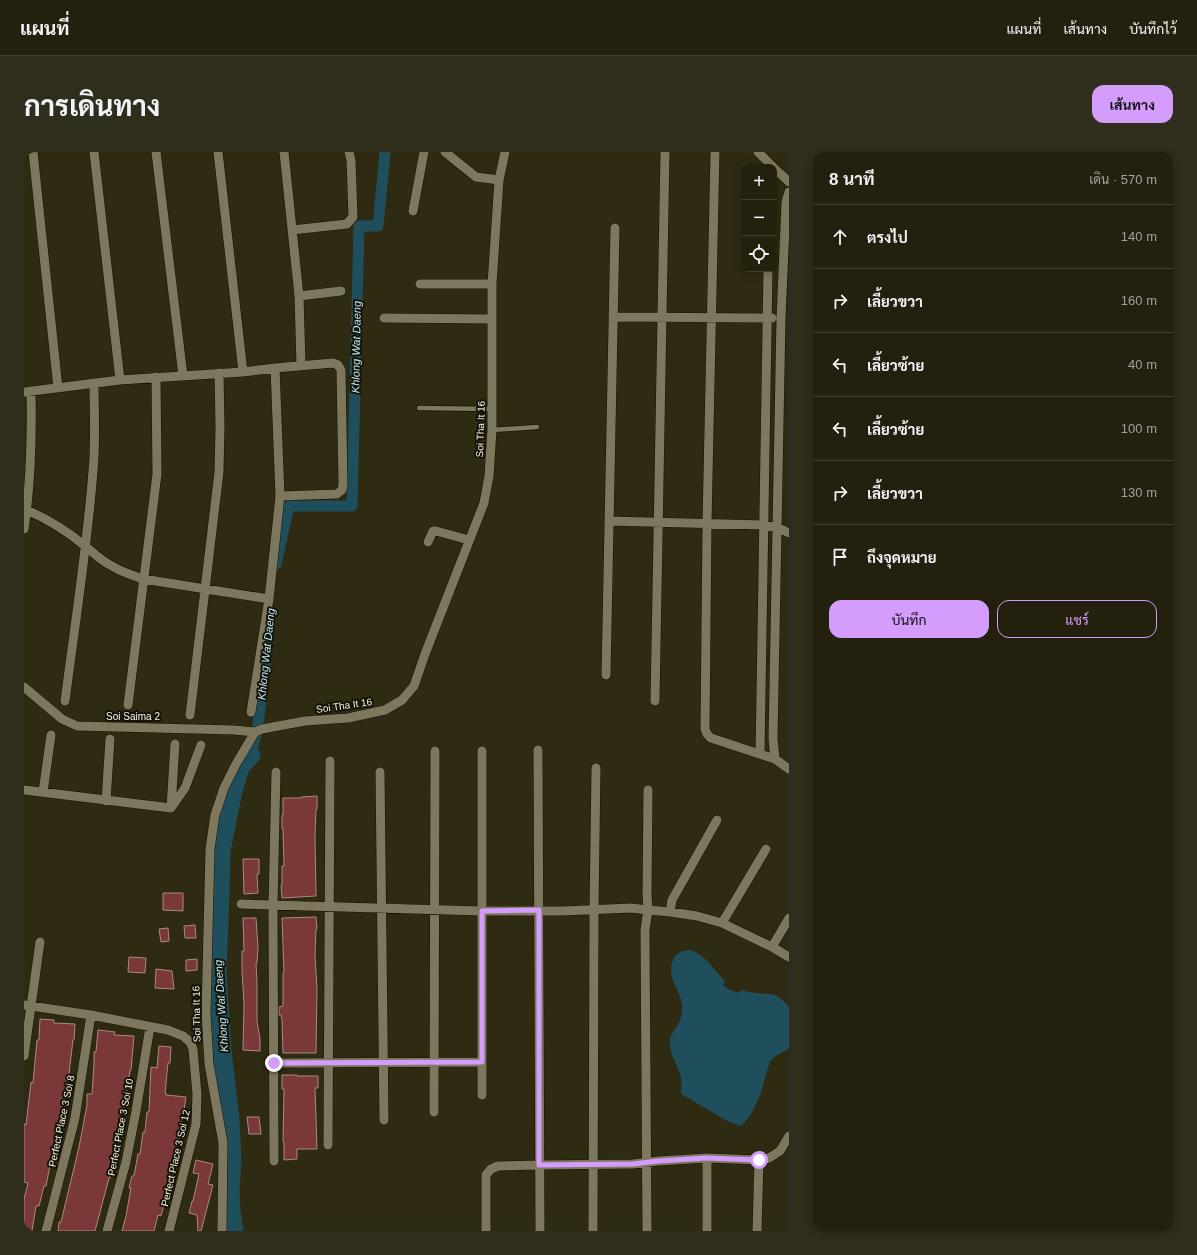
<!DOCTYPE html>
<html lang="th">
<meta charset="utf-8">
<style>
:root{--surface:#23200e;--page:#2f2d1c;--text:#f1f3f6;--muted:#a3a39e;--line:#403e2e;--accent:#d49cfc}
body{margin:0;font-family:Arial,Sarabun,sans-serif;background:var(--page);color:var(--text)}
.controls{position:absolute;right:12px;top:12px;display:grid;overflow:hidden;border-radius:8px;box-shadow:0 2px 10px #0003}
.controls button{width:36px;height:36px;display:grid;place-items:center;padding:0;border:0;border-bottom:1px solid var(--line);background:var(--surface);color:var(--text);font:20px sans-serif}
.stop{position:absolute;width:12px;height:12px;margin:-9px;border:3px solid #d49cfc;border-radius:50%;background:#fff}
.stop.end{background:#d49cfc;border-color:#fff;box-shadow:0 1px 4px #0008}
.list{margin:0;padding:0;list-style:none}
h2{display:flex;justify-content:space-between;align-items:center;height:52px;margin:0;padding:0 16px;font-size:17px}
h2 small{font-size:13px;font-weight:400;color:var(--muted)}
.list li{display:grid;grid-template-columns:26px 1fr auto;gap:12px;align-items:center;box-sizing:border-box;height:64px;padding:0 16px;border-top:1px solid var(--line)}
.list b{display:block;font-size:15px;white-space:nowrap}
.list em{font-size:13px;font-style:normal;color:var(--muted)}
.actions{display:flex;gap:8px;padding:12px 16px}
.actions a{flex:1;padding:9px 0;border:1px solid var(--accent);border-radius:12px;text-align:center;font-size:14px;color:var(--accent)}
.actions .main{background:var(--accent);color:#111}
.icon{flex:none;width:22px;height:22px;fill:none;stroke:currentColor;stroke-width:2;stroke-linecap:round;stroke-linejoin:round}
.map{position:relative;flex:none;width:765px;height:1079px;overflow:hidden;border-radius:12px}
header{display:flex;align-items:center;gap:24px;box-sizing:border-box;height:56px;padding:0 20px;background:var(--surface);border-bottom:1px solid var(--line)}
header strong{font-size:19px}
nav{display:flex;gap:22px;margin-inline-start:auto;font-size:14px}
.intro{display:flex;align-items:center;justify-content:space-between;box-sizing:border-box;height:96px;padding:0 24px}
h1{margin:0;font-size:28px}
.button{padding:10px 18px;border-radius:12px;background:var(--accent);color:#111;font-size:14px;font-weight:700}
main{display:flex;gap:24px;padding:0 24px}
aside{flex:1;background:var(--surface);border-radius:12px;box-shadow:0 2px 10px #0003}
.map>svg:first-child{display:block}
.water{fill:#1f4f5c}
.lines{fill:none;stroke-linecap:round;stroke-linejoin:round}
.canal{stroke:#1f4f5c;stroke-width:11}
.river{stroke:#1f4f5c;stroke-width:19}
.building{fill:#7a3838;stroke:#aa8988}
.lane-casing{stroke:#171200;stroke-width:6}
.street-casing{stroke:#171200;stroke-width:10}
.lane{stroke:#7d785d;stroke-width:4.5}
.street{stroke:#7d785d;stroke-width:9}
.route{stroke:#d49cfc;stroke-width:5}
.labels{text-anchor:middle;stroke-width:4;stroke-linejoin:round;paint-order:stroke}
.street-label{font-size:10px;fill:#f8f6e7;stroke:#151308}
.water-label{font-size:11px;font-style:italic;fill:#beeaf8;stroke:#151308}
</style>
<header>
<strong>แผนที่</strong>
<nav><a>แผนที่</a><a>เส้นทาง</a><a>บันทึกไว้</a></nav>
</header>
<div class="intro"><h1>การเดินทาง</h1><a class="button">เส้นทาง</a></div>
<main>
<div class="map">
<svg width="765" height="1079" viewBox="0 0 765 1079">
<rect width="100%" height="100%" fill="#2f2a12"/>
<!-- water -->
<path class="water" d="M666 798C683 804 689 817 701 829L699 833 706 838 716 841 717 838C722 839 728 841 733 841 750 842 753 841 765 855V897L753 903 746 909 736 943 726 964 717 974 705 970 657 942C657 937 658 931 657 926 655 915 646 904 646 892 645 884 650 879 654 872 657 867 659 858 658 852 655 836 642 824 649 808 652 800 658 799 666 798Z"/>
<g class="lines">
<!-- canal -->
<path class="canal" d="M252 412 265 354H328L335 74H354L361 0
M227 603 234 573 247 461"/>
<!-- river -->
<path class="river" d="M210 1079 207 1059 206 1037 208 1010 206 967 198 899 193 821 196 741 197 699 209 639 216 615 227 603"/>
</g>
<!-- building -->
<path class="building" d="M293 644V657H292L291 683 292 744 258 746 257 733H258V714H260L259 677H258V663H259V646H277V645Z
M219 707H235V722H233L234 741 220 742Z
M139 741H159V759L139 758Z
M292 765 293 777H292L291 803 293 837 292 901H259L258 868 257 863H255V855L259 854V821H260L258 766Z
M219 766H232L234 795 233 811H232L233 831V869L236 887V899L219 898 220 852 218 819V799H220Z
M171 773 172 786H161L160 774Z
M144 776 145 789 137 790 135 777Z
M105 805 122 806 121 821 104 820Z
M173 807V818L162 819V808Z
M132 817 148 819 150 837 131 836Z
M16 867 30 868V871L51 872 50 888H49L44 930H42L40 961 37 973H36L30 1014 26 1013 22 1034H20L15 1054H12L8 1079H5L0 1078V1047L4 1031 0 1030V972L2 973 7 930 9 931 13 888H15Z
M74 878 91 880 90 883 110 884 107 918H106L103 939H101V957L94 1003H91L86 1026H85L71 1079H34L35 1070H37L55 995 63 953V942H68L70 912V900H72Z
M135 894 147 895 146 911H144L141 941H142V943L162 945 153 1002 144 1046 142 1045 137 1064 134 1063 130 1079H98L102 1064 107 1036H105L108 1024H110L114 1002H116L119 980H121L123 960H125L127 915 133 916Z
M258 923H273V924H294V936H291L293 997H273V1007L260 1008V990H259L260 937H258Z
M223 965H235L237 982H225Z
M172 1008 189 1012 184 1032 189 1033 177 1079H174L173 1063 165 1061 168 1049H169L175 1022 169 1021Z"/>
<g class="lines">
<!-- lane casing -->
<g class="lane-casing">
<path id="lane" d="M395 256 468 257
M468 278 513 275"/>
</g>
<!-- street casing -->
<g class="street-casing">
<path id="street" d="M9 0 34 236
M70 0 96 228
M132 0 159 224
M194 0 219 220
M260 0 275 144 277 213
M421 0 452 25 475 28
M691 0 683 371 681 577 683 582 687 586 751 607 765 617
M734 0 749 15
M750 16 765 30
M389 59 400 0
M268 78 323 72 329 65 327 8 325 0
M396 132H468
M275 144 317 139
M589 165 748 166
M360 166 468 167
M0 240 96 228 219 220 251 216 309 211 314 213 317 218 319 332 318 338 313 342 256 344
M0 357C22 366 43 379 61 394 70 401 77 409 88 414 97 420 108 423 119 427L245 447
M585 369 740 373 753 375 765 381
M0 377C7 330 8 287 7 239
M404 390 409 379H412L445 388
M582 523 591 76
M0 535 38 567 53 574 210 578 231 580
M41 549C51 472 63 396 69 319 72 290 70 260 70 231
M631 549 641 0
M104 553 133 322 132 225
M227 560 245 447 256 344 251 216
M166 563 195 320 196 274 195 221
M514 598 516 1079
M458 599V943
M736 602 744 117
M751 607 749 587 757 166 762 50 765 40
M356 620 360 968
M0 638 147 656 161 636 177 593
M19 640 27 583
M82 649 86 587
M147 656 151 592
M217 752 458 759H538L607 756 624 758 646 760 673 764 698 771 748 795 765 805
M646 760 648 748 693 668
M698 771 742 697
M748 795 765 766
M0 853 67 863 144 878 159 884 166 890 169 897 170 909 173 942 172 972 145 1079
M0 904 16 790
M250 911 458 910
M410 960 411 599
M304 993 306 609
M683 1006V1079
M250 1009 249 753 252 620
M22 1079 51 966 67 863
M83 1079 102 1010 112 959 126 875
M198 1079 199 991 185 912 182 862 186 697 191 663 200 636 212 612 231 580 238 577 281 569 324 566 361 558 378 548 390 534 401 502 460 351 465 324 468 278V132L475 28 481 0
M462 1079V1023L467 1017 474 1014 515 1013 609 1012 634 1009 683 1006 735 1008 745 1006 756 999 765 984
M569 1079 570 757 572 616
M623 1079 621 778 624 758 623 742 624 638
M733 1079 735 1008"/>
</g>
<!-- lane -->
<use href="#lane" class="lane"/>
<!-- street -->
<use href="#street" class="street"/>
</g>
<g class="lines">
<!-- route -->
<path class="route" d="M250 911 458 910V759L515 758V1013L609 1012 634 1009 682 1006 735 1008"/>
</g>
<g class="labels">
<!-- street labels -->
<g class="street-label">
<text transform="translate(456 277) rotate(-88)" y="4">Soi Tha It 16</text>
<text transform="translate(320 553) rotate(-8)" y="4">Soi Tha It 16</text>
<text x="109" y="568">Soi Saima 2</text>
<text transform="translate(172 862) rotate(-91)" y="4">Soi Tha It 16</text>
<text transform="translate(37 969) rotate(-78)" y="4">Perfect Place 3 Soi 8</text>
<text transform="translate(96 975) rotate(-79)" y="4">Perfect Place 3 Soi 10</text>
<text transform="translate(151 1006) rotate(-77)" y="4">Perfect Place 3 Soi 12</text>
</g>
<!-- water labels -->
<g class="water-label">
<text transform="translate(332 195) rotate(-89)" y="4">Khlong Wat Daeng</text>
<text transform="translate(242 502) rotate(-84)" y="4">Khlong Wat Daeng</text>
<text transform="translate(197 854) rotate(-94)" y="4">Khlong Wat Daeng</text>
</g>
</g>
</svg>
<div class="controls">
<button>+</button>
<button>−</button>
<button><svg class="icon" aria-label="locate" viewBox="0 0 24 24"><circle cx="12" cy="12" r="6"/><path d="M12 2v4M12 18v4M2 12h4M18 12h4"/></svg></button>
</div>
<div class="stop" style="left:735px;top:1008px"></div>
<div class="stop end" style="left:250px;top:911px"></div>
</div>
<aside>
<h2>8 นาที<small>เดิน · 570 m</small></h2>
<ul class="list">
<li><svg class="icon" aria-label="ahead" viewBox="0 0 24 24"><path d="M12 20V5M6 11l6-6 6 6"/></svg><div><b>ตรงไป</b></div><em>140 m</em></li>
<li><svg class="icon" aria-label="right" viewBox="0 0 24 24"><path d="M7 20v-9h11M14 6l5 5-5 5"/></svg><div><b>เลี้ยวขวา</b></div><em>160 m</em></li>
<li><svg class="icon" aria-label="left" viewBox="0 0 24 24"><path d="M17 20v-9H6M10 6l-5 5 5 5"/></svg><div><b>เลี้ยวซ้าย</b></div><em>40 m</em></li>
<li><svg class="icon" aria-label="left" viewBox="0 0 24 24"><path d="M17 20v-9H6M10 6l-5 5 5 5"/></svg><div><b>เลี้ยวซ้าย</b></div><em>100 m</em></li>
<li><svg class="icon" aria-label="right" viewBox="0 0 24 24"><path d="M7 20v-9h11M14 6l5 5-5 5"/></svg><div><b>เลี้ยวขวา</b></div><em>130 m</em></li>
<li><svg class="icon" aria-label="arrive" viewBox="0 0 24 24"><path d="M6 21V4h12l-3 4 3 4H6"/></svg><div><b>ถึงจุดหมาย</b></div></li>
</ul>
<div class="actions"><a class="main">บันทึก</a><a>แชร์</a></div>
</aside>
</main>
